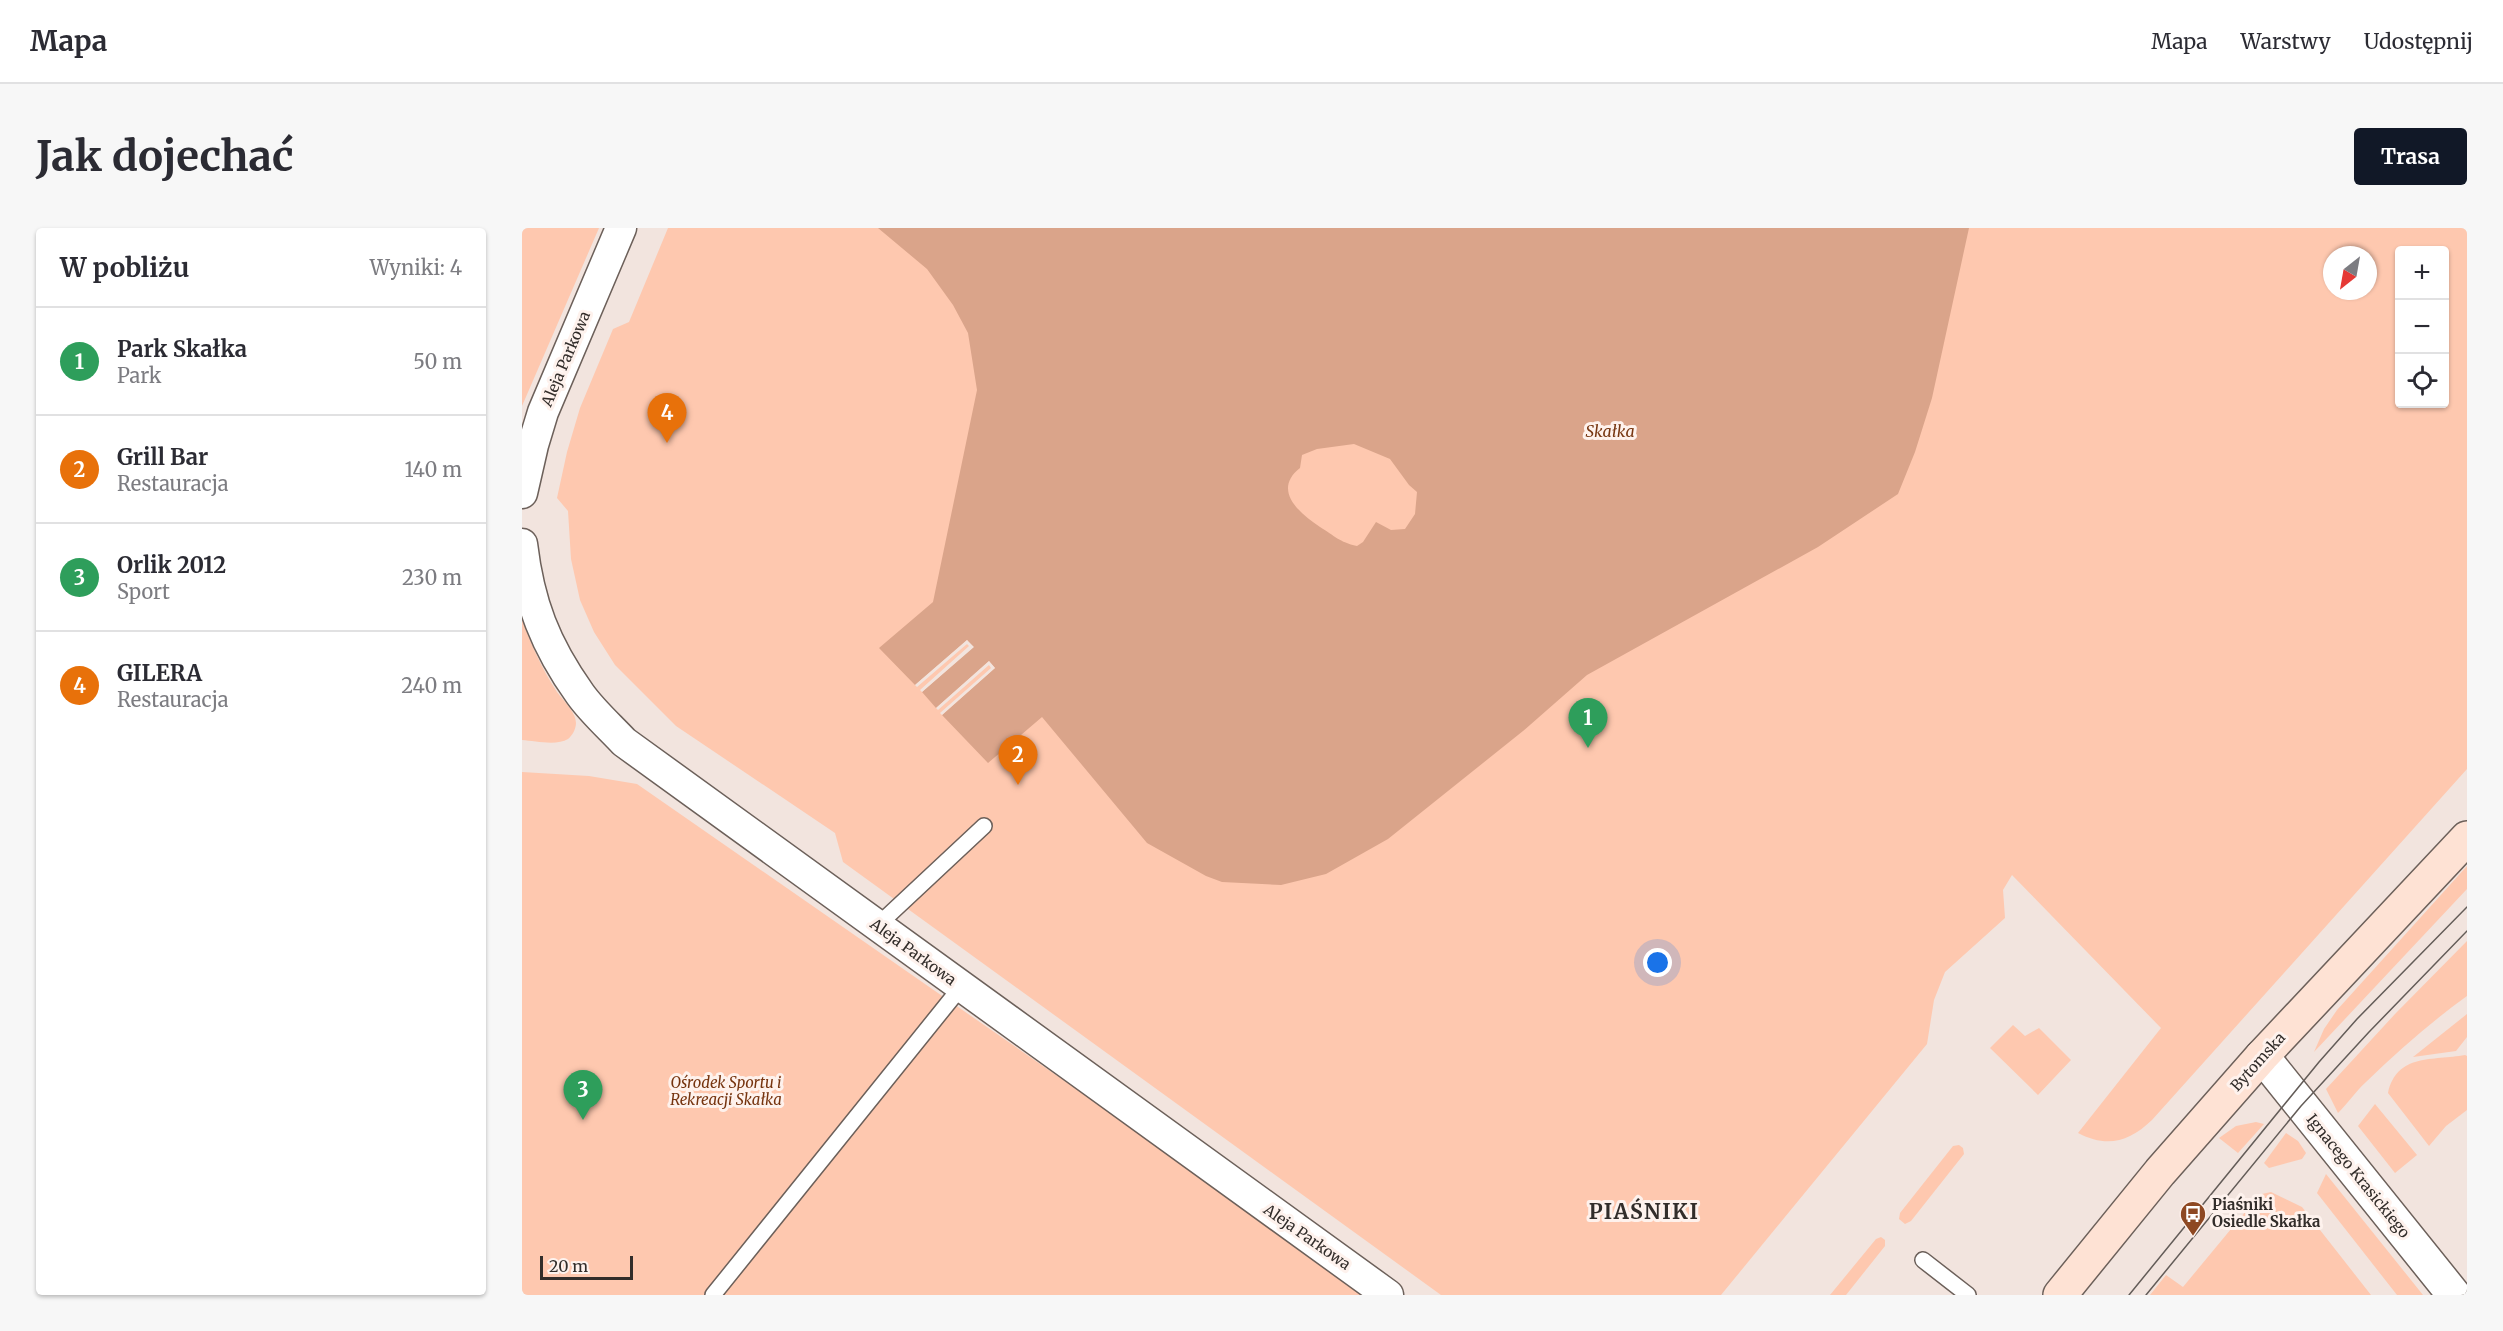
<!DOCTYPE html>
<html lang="pl">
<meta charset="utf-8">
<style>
:root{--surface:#fff;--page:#f7f7f7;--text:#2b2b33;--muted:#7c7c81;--line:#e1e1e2;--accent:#111827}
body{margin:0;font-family:Merriweather,serif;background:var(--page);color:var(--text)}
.controls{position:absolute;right:18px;top:18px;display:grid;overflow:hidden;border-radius:6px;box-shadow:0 2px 4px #0004}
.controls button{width:54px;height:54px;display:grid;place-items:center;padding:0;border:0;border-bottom:2px solid var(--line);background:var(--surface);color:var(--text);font:30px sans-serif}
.compass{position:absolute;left:1801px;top:18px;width:54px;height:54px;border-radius:50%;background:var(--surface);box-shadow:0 2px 4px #0004;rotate:211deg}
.scale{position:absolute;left:18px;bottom:15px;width:93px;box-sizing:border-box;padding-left:6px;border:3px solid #322d2a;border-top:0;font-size:16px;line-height:21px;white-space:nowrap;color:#322d2a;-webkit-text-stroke:4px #fef2ed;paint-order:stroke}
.you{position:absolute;left:1136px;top:735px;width:21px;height:21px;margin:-15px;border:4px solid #fff;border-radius:50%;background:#1a73e8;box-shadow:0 0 0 9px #1a73e833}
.badge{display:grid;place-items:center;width:39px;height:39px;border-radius:50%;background:var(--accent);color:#fff;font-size:20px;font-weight:700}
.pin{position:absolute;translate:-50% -50px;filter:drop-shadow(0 2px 3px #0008)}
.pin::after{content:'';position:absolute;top:32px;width:21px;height:18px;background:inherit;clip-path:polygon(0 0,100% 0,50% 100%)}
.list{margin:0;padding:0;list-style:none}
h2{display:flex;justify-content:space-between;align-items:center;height:78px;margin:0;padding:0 24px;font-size:26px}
h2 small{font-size:20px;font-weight:400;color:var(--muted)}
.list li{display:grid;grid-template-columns:39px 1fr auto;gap:18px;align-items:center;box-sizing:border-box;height:108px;padding:0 24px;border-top:2px solid var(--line)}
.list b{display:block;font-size:22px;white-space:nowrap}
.list p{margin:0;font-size:20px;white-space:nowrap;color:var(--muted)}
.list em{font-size:20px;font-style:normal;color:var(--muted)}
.icon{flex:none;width:33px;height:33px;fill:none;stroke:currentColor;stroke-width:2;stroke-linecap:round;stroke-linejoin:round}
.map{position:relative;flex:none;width:1945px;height:1067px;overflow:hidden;border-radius:6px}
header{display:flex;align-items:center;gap:36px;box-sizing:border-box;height:84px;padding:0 30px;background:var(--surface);border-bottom:2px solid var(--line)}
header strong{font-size:28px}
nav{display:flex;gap:33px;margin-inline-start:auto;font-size:21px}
.intro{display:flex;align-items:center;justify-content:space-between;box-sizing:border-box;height:144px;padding:0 36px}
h1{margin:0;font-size:42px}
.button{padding:15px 27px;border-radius:6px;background:var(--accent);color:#fff;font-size:21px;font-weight:700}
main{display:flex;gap:36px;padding:0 36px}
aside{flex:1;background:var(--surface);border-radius:6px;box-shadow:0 2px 4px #0004}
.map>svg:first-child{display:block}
.green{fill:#fec8af;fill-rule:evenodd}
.water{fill:#daa48a;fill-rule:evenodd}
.pier{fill:#f2e4de}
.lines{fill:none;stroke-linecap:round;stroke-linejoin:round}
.service-casing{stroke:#6c605a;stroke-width:18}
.minor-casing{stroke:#6c605a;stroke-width:33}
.tertiary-casing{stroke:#6c605a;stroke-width:36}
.secondary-casing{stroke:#6c605a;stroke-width:36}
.service{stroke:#fff;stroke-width:15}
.minor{stroke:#fff;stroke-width:30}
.tertiary{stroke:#fff;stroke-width:33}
.secondary{stroke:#fee2d4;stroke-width:33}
.tram{stroke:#635c58;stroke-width:1.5}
.labels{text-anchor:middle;stroke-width:6;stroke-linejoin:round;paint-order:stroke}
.street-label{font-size:15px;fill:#322d2a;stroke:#fef2ed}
.park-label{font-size:15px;font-style:italic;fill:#76340f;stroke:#fef2ed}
.poi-label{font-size:15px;font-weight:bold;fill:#322d2a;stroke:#fef2ed;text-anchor:start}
.water-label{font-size:16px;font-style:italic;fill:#783712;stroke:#fef2ed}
.district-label{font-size:21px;font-weight:bold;letter-spacing:1.5px;fill:#322d2a;stroke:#fef2ed}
</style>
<header>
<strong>Mapa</strong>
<nav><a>Mapa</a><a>Warstwy</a><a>Udostępnij</a></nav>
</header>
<div class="intro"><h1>Jak dojechać</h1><a class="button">Trasa</a></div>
<main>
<aside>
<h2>W pobliżu<small>Wyniki: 4</small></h2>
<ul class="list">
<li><span class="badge" style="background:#2e9e5b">1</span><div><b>Park Skałka</b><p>Park</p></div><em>50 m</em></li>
<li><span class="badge" style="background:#e8710a">2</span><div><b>Grill Bar</b><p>Restauracja</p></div><em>140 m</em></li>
<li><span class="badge" style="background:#2e9e5b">3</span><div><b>Orlik 2012</b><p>Sport</p></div><em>230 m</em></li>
<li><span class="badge" style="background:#e8710a">4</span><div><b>GILERA</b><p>Restauracja</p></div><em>240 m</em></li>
</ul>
</aside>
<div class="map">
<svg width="1945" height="1067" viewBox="0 0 1945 1067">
<rect width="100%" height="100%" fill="#f2e4de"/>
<!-- green -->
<path class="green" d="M0 0H77L0 178Z
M146 0H1945V541L1630 892C1607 914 1585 920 1556 905L1639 800 1490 647 1481 662 1483 690 1423 744 1412 772 1405 816 1199 1067H919L321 634 313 605 154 498 93 437 72 404 58 372 49 331 46 283 35 270 45 224 58 180 91 101 107 94ZM1878 22H1922V176H1878ZM1810 27H1846V63H1810Z
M0 392C10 418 20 441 35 464 41 472 54 484 54 495 54 501 50 508 46 511 35 518 13 513 0 512Z
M0 544 67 548 115 556 665 938 839 1067H0Z
M1945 638V661L1792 824 1802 801 1815 782Z
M1945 713V768C1909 794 1876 823 1844 854 1834 863 1826 875 1816 885L1804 861 1873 786Z
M1945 786V809L1934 823 1891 829Z
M1491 797 1503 808 1517 800 1549 832 1516 867 1468 820Z
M1943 827 1945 828V882L1924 898 1907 918 1866 865C1875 825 1911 833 1943 827Z
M1853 876 1895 927 1873 945 1836 898Z
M1734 894 1742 896 1716 925 1697 910 1714 898Z
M1764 905 1776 913 1784 925 1780 931 1747 940 1742 935Z
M1437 917 1441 920 1442 926 1389 993 1383 996 1377 991 1378 985 1431 918Z
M1804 946 1901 1067H1875L1795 965Z
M1749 964 1780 979 1849 1067H1628L1644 1047 1661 1059 1733 972 1740 966Z
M1359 1009 1363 1012V1018L1324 1067H1308L1354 1011Z"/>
<!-- water -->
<path class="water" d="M356 0H1447L1410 170 1393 224 1376 266 1296 319 1065 447 1001 503 866 611 804 646 759 657 700 654 684 648 625 615 520 489 466 535 420 487 473 440 467 433 414 480 400 464 451 419 445 412 393 457 357 420 411 374 455 162 446 105 431 77 405 41ZM832 216 868 231 887 257 895 264 893 286 883 301 869 302 854 294 841 314 835 318C817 314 813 308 798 299 777 285 750 262 778 240L780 227 795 221Z"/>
<!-- pier -->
<path class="pier" d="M445 412 452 419 400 464 398 462 447 418 445 416 395 459 393 457Z
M467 433 473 440 420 487 418 485 469 440 467 437 416 482 414 480Z"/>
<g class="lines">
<!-- service casing -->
<g class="service-casing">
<path id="service" d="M355 698 462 598
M1401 1032 1446 1067
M191 1067 439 759"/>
</g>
<!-- minor casing -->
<g class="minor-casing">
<path id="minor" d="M0 265 11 217 21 184 99 0
M0 316C7 375 23 417 58 466 70 483 88 499 102 514L866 1067"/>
</g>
<!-- tertiary casing -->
<g class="tertiary-casing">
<path id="tertiary" d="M1740 828 1932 1067"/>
</g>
<!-- secondary casing -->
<g class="secondary-casing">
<path id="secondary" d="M1538 1067 1638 944 1740 828 1945 610"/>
</g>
<!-- service -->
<use href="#service" class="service"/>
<!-- minor -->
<use href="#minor" class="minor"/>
<!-- tertiary -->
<use href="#tertiary" class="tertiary"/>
<!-- secondary -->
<use href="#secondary" class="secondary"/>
<!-- tram -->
<path class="tram" d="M1607 1067 1797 834 1835 791 1945 679
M1624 1067 1779 878 1847 804 1945 703"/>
</g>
<!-- icons -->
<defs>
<g id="bus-pin" transform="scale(1.35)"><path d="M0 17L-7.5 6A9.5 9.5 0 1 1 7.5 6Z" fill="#8e4822" stroke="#fef2ed"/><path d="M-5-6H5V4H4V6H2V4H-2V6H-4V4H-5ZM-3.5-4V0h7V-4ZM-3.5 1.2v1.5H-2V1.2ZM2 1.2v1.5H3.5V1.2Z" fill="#fff"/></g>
</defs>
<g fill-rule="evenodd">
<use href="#bus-pin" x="1671" y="986"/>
</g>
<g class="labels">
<!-- street labels -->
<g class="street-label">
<text transform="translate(44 131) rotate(-67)" y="5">Aleja Parkowa</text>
<text transform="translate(391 724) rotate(36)" y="5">Aleja Parkowa</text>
<text transform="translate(1736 834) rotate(-48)" y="5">Bytomska</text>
<text transform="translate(1836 948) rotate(51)" y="5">Ignacego Krasickiego</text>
<text transform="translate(785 1009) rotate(35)" y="5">Aleja Parkowa</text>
</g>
<!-- park labels -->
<g class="park-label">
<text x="204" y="860">Ośrodek Sportu i<tspan x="204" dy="17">Rekreacji Skałka</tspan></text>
</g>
<!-- poi labels -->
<g class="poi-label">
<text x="1690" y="982">Piaśniki<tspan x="1690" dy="17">Osiedle Skałka</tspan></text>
</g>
<!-- water labels -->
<g class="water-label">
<text x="1088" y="209">Skałka</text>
</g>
<!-- district labels -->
<g class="district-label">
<text x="1122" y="991">PIAŚNIKI</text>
</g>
</g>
</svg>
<div class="controls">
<button>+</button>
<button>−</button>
<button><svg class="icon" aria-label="locate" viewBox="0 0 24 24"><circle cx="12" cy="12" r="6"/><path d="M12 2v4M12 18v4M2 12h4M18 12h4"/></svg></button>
</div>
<svg class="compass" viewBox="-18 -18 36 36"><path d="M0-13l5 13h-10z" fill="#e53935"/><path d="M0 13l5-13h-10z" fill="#7c7c81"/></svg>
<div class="scale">20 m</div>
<div class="you"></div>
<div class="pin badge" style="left:1066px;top:520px;background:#2e9e5b">1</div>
<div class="pin badge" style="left:496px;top:557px;background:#e8710a">2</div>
<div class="pin badge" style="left:61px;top:892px;background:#2e9e5b">3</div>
<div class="pin badge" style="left:145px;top:215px;background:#e8710a">4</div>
</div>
</main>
